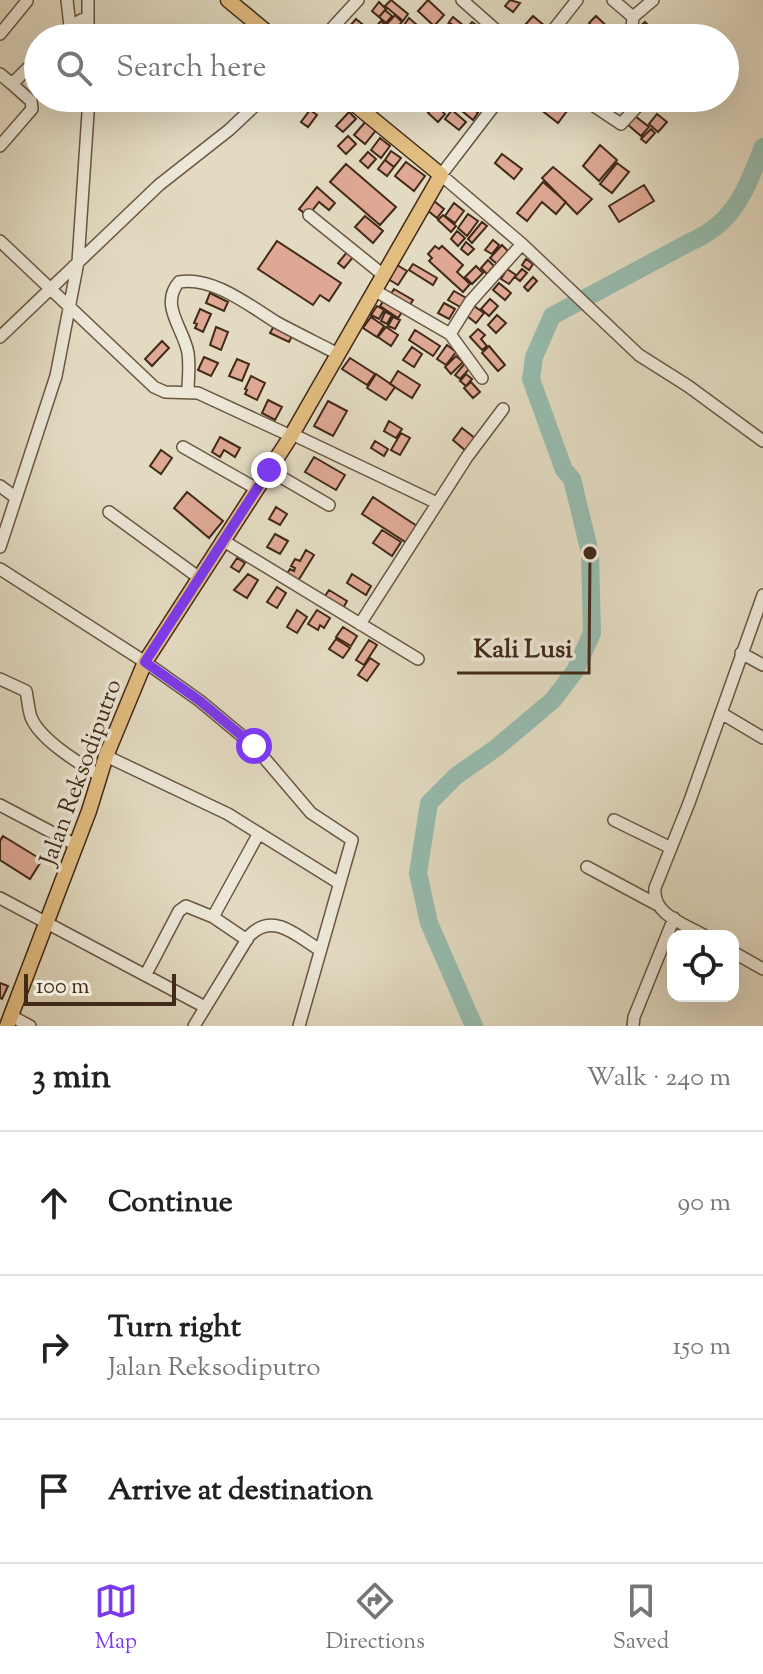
<!DOCTYPE html>
<meta charset="utf-8">
<style>
:root{--surface:#fff;--page:#f6f6f6;--text:#222;--muted:#767676;--line:#e0e0e0;--accent:#7c3aed}
body{margin:0;font-family:"Sorts Mill Goudy",serif;background:var(--page);color:var(--text)}
.controls{position:absolute;right:24px;bottom:24px;display:grid;overflow:hidden;border-radius:16px;box-shadow:0 8px 32px #0002}
.controls button{width:72px;height:72px;display:grid;place-items:center;padding:0;border:0;border-bottom:2px solid var(--line);background:var(--surface);color:var(--text);font:40px sans-serif}
.scale{position:absolute;left:24px;bottom:20px;width:152px;box-sizing:border-box;padding-left:8px;border:4px solid #422a18;border-top:0;font-size:22px;line-height:28px;white-space:nowrap;color:#422a18;-webkit-text-stroke:6px #ece7d7;paint-order:stroke}
.stop{position:absolute;width:24px;height:24px;margin:-18px;border:6px solid #7c3aed;border-radius:50%;background:#fff}
.stop.end{background:#7c3aed;border-color:#fff;box-shadow:0 2px 8px #0008}
.list{margin:0;padding:0;list-style:none}
h2{display:flex;justify-content:space-between;align-items:center;height:104px;margin:0;padding:0 32px;font-size:34px}
h2 small{font-size:26px;font-weight:400;color:var(--muted)}
.list li{display:grid;grid-template-columns:52px 1fr auto;gap:24px;align-items:center;box-sizing:border-box;height:144px;padding:0 32px;border-top:2px solid var(--line)}
.list b{display:block;font-size:30px;white-space:nowrap}
.list p{margin:0;font-size:26px;white-space:nowrap;color:var(--muted)}
.list em{font-size:26px;font-style:normal;color:var(--muted)}
.icon{flex:none;width:44px;height:44px;fill:none;stroke:currentColor;stroke-width:2;stroke-linecap:round;stroke-linejoin:round}
.map{position:relative;flex:none;width:763px;height:1026px;overflow:hidden}
.search{position:absolute;background:var(--surface);box-shadow:0 8px 32px #0002;left:24px;right:24px;top:24px;height:88px;display:flex;align-items:center;gap:20px;box-sizing:border-box;padding:0 28px;border-radius:44px;color:var(--muted);font-size:30px}
.sheet{height:536px;background:var(--surface)}
nav{display:flex;justify-content:space-around;align-items:center;box-sizing:border-box;height:112px;border-top:2px solid var(--line);background:var(--surface);font-size:22px;color:var(--muted)}
nav a{display:grid;justify-items:center;gap:4px}
nav .on{color:var(--accent)}
.map>svg:first-child{display:block}
.lines{fill:none;stroke-linecap:round;stroke-linejoin:round}
.river{stroke:#96bbad;stroke-width:18}
.building{fill:#dea894;stroke:#422a18;stroke-width:2}
.minor-casing{stroke:#6a5642;stroke-width:14}
.major-casing{stroke:#422a18;stroke-width:17}
.minor{stroke:#ece7d7;stroke-width:11}
.major{stroke:#e1bd80;stroke-width:14}
.route{stroke:#7c3aed;stroke-width:10}
.labels{text-anchor:middle;stroke-width:7;stroke-linejoin:round;paint-order:stroke}
.street-label{font-size:24px;fill:#422a18;stroke:#ece7d7}
.leader{fill:none;stroke:#422a18;stroke-width:3}
.callout-dot{fill:#422a18;stroke:#ece7d7;stroke-width:3}
.callout-label{font-size:26px;text-anchor:middle;font-weight:bold;fill:#422a18;stroke:#ece7d7;stroke-width:7;stroke-linejoin:round;paint-order:stroke}
</style>
<div class="map">
<svg width="763" height="1026" viewBox="0 0 763 1026">
<rect width="100%" height="100%" fill="#e2dac1"/>
<filter id="stains"><feTurbulence type="fractalNoise" baseFrequency=".0025" numOctaves="4"/><feColorMatrix values="0 0 0 0 .2 0 0 0 0 .09 0 0 0 0 .02 0 0 0 .5 -.17"/></filter>
<radialGradient id="worn" r=".72"><stop offset=".6" stop-color="#630" stop-opacity="0"/><stop offset="1" stop-color="#630" stop-opacity=".3"/></radialGradient>
<g class="lines">
<!-- river -->
<path class="river" d="M474 1026 429 923 418 873 429 803 456 776 496 748 553 700 575 671 592 633 590 553 572 479 564 470 531 379 534 357 552 316 690 242C735 223 746 189 763 147"/>
</g>
<!-- building -->
<path class="building" d="M391 0 408 14 403 21 385 6Z
M428 0 444 15 434 26 418 11Z
M510 0 520 3 513 12 505 6Z
M379 2 386 9 379 17 372 11Z
M385 10 392 16 386 23 379 17Z
M395 15 402 22 394 31 386 25Z
M533 16 546 27 538 37 525 25Z
M596 16 611 30 605 37 589 23Z
M453 17 464 26 460 31 449 22Z
M409 18 425 32 420 38 404 25Z
M356 19 372 32 367 38H362L349 27Z
M381 21 400 38H384L374 29Z
M472 22 482 29 475 38 465 30Z
M645 22 651 28 642 37 635 31Z
M449 23 463 34 460 38H449L442 32Z
M399 25 406 31 401 37 394 31Z
M567 25 583 37 582 38H570L562 32Z
M654 29 661 35 658 38H646Z
M385 98H398L390 108 382 101Z
M411 98H426L427 99 421 106Z
M471 98H483L486 100 478 110 468 102Z
M522 98H546L537 109Z
M548 98 567 111 558 123 540 109Z
M664 98H677L679 100 673 107Z
M467 104 478 113 473 120 462 111Z
M435 105 445 114 438 122 428 113Z
M310 110 317 115 308 127 301 122Z
M452 110 466 122 459 130 445 119Z
M349 112 356 119 343 132 336 126Z
M657 114 667 122 658 132 649 124Z
M635 116 649 127 641 136 627 124Z
M367 120 377 129 365 144 354 135Z
M651 129 655 133 646 143 641 139Z
M348 136 356 144 346 154 338 146Z
M380 138 390 146 381 158 371 150Z
M600 145 617 160 599 181 583 166Z
M391 151 401 158 394 167 385 160Z
M368 152 376 159 368 168 360 161Z
M502 154 522 169 514 179 495 163Z
M385 160 394 167 387 176 378 169Z
M406 162 425 176 414 191 395 176Z
M617 163 629 172 612 193 600 184Z
M346 164 396 207 380 225 330 182Z
M553 167 592 199 577 214 542 178Z
M543 182 566 202 556 214 542 202 527 221 517 213Z
M644 185 654 201 619 222 609 206Z
M317 187 335 203 329 210 319 202 308 216 299 209Z
M434 201 444 209 437 218 427 210Z
M454 203 464 211 455 223 445 216Z
M468 214 478 221 467 236 458 228Z
M443 215 456 226 451 232 438 220Z
M365 216 383 231 373 243 355 227Z
M482 222 487 226 472 243 468 239Z
M457 231 465 238 458 246 451 239Z
M493 240 499 245 492 254 485 250Z
M277 241 341 283 329 301 320 295 313 305 258 269Z
M466 242 474 249 468 255 461 249Z
M502 245 508 251 497 264 490 258Z
M435 246 439 249 442 246 463 265 457 272 470 284 463 292 429 261 432 258 428 254Z
M348 251 354 256 344 268 338 263Z
M526 259 533 264 529 270 522 265Z
M488 260 494 266 487 274 481 268Z
M413 264 437 278 433 285 409 270Z
M397 265 407 271 398 285 388 279Z
M476 266 483 273 472 284 465 277Z
M507 269 516 275 509 284 501 279Z
M522 269 527 273 520 281 515 277Z
M533 277 537 281 528 291 524 287Z
M499 283 511 293 505 300 493 290Z
M394 289 413 300 408 308 389 297Z
M454 291 468 299 462 308 448 300Z
M210 293 228 302 224 311 206 303Z
M386 297 404 309 398 318 380 306Z
M490 299 498 306 489 316 481 309Z
M444 303 455 309 449 319 438 313Z
M377 306 384 310 379 319 371 315Z
M474 306 484 313 476 323 467 316Z
M200 309 211 314 203 332 195 328 197 324 194 323Z
M385 312 392 315 387 324 381 321Z
M497 315 506 323 496 333 488 325Z
M371 317 384 326 377 337 363 328Z
M393 317 400 320 395 329 388 326Z
M275 324 293 334 289 342 270 333Z
M216 327 228 332 221 350 210 345Z
M386 327 398 335 391 346 378 337Z
M478 329 485 335 481 339 487 346 482 350 470 337Z
M415 330 440 346 433 356 409 340Z
M162 341 169 348 152 366 145 359Z
M447 345 456 352 446 365 437 359Z
M489 346 505 365 498 371 482 353Z
M412 347 422 354 414 367 403 360Z
M456 356 463 362 451 374 445 367Z
M204 357 218 363 211 376 198 370Z
M350 358 375 374 367 385 342 369Z
M237 359 249 364 242 381 229 376Z
M466 362 471 367 460 379 455 375Z
M398 371 420 385 412 398 390 384Z
M376 374 395 387 386 400 367 388Z
M466 374 472 379 466 386 460 381Z
M251 376 265 383 257 400 245 394 247 390 245 389Z
M471 382 480 392 473 398 464 388Z
M268 400 282 407 275 420 262 413Z
M328 401 347 411 333 436 314 426Z
M389 421 402 429 396 438 384 431Z
M462 428 476 439 466 451 453 440Z
M401 433 410 438 400 455 391 450Z
M220 437 240 448 235 457 224 450 220 457 212 452Z
M375 441 388 449 384 456 371 448Z
M161 450 172 458 161 474 150 466Z
M314 457 345 475 336 490 305 472Z
M187 492 223 521 209 538 174 508Z
M373 497 417 526 407 543 362 514Z
M276 507 287 514 280 525 269 519Z
M382 530 401 542 392 556 373 543Z
M275 534 288 541 280 554 267 547Z
M306 550 314 555 298 581 286 575 290 569 294 571 295 568 291 566 295 559 300 561Z
M237 558 245 563 239 572 231 567Z
M248 574 258 580 247 598 234 590Z
M352 574 371 586 366 595 347 583Z
M277 587 286 593 277 608 267 602Z
M329 590 347 601 342 610 323 599Z
M297 610 307 617 297 633 287 627Z
M317 610 330 618 324 628 320 625 318 630 308 624Z
M343 627 357 636 351 646 336 637Z
M336 639 350 648 343 658 329 649Z
M369 640 377 645 364 665 356 660Z
M370 658 379 664 367 681 358 675Z
M3 836 42 860 30 879 0 860V841Z
M0 983 8 986 2 999 0 998Z"/>
<g class="lines">
<!-- minor casing -->
<g class="minor-casing">
<path id="minor" d="M67 0 70 26
M88 0V38
M462 0 505 38
M613 0 633 17
M0 34 27 1
M58 38 70 26 87 17
M323 38 358 0
M547 38 577 0
M631 38 633 17 653 0
M0 74 12 84
M500 98 441 175 522 244 639 355 688 386 763 441
M582 98 621 124 645 98
M0 146 32 109 31 101 12 84 38 58
M309 215 382 274
M0 241 154 387 165 392 198 393 291 436
M374 290 450 334 482 378
M450 334 470 302 522 244
M0 337 159 185 229 130 263 98
M188 392C188 379 190 366 188 353 184 329 159 305 179 282 213 276 250 306 276 322 296 333 317 343 338 354
M292 434 437 503
M183 447 257 489
M269 470 329 505
M0 486 15 497
M109 512 198 577
M222 540 418 659
M0 547 56 376 78 262 89 98
M0 569 145 662 200 701 254 746 311 813 352 840 299 1026
M360 624 467 457 503 409
M741 653 763 665
M0 679 26 691C28 700 28 708 31 717 40 740 79 763 100 776
M721 713 763 738
M106 756 228 814 339 883
M0 805 76 845
M614 820 671 848
M587 867 656 904
M0 898 205 1007
M213 917 259 833
M705 936C685 924 652 915 655 888L689 803 763 595
M733 952 763 969
M146 974 179 911 186 906 213 917 247 940
M11 1016 30 1026
M194 1026 249 936C273 911 297 936 320 950
M633 1026 634 1017 674 918"/>
</g>
<!-- major casing -->
<g class="major-casing">
<path id="major" d="M228 0 274 38
M7 1026 89 811 106 756 145 662 291 436 441 175 347 98"/>
</g>
<!-- minor -->
<use href="#minor" class="minor"/>
<!-- major -->
<use href="#major" class="major"/>
</g>
<g class="lines">
<!-- route -->
<path class="route" d="M254 746 200 701 145 662 269 470"/>
</g>
<g class="labels">
<!-- street labels -->
<g class="street-label">
<text transform="translate(80 772) rotate(-70)" y="8">Jalan Reksodiputro</text>
</g>
</g>
<!-- callouts -->
<path class="leader" d="M590 553L589 673H457"/>
<circle class="callout-dot" cx="590" cy="553" r="8"/>
<g class="callout-label">
<text x="523" y="657">Kali Lusi</text>
</g>
<rect width="100%" height="100%" filter="url(#stains)"/>
<rect width="100%" height="100%" fill="url(#worn)"/>
</svg>
<div class="controls">
<button><svg class="icon" aria-label="locate" viewBox="0 0 24 24"><circle cx="12" cy="12" r="6"/><path d="M12 2v4M12 18v4M2 12h4M18 12h4"/></svg></button>
</div>
<div class="scale">100 m</div>
<div class="stop" style="left:254px;top:746px"></div>
<div class="stop end" style="left:269px;top:470px"></div>
<div class="search"><svg class="icon" aria-label="search" viewBox="0 0 24 24"><circle cx="10" cy="10" r="6"/><path d="M15 15l6 6"/></svg>Search here</div>
</div>
<section class="sheet">
<h2>3 min<small>Walk · 240 m</small></h2>
<ul class="list">
<li><svg class="icon" aria-label="ahead" viewBox="0 0 24 24"><path d="M12 20V5M6 11l6-6 6 6"/></svg><div><b>Continue</b></div><em>90 m</em></li>
<li><svg class="icon" aria-label="right" viewBox="0 0 24 24"><path d="M7 20v-9h11M14 6l5 5-5 5"/></svg><div><b>Turn right</b><p>Jalan Reksodiputro</p></div><em>150 m</em></li>
<li><svg class="icon" aria-label="arrive" viewBox="0 0 24 24"><path d="M6 21V4h12l-3 4 3 4H6"/></svg><div><b>Arrive at destination</b></div></li>
</ul>
</section>
<nav>
<a class="on"><svg class="icon" aria-label="map" viewBox="0 0 24 24"><path d="M3 6l6-2 6 2 6-2v14l-6 2-6-2-6 2zM9 4v14M15 6v14"/></svg>Map</a>
<a><svg class="icon" aria-label="directions" viewBox="0 0 24 24"><path d="M12 3l9 9-9 9-9-9zM9 14v-3h6M13 9l2 2-2 2"/></svg>Directions</a>
<a><svg class="icon" aria-label="saved" viewBox="0 0 24 24"><path d="M7 4h10v16l-5-4-5 4z"/></svg>Saved</a>
</nav>
